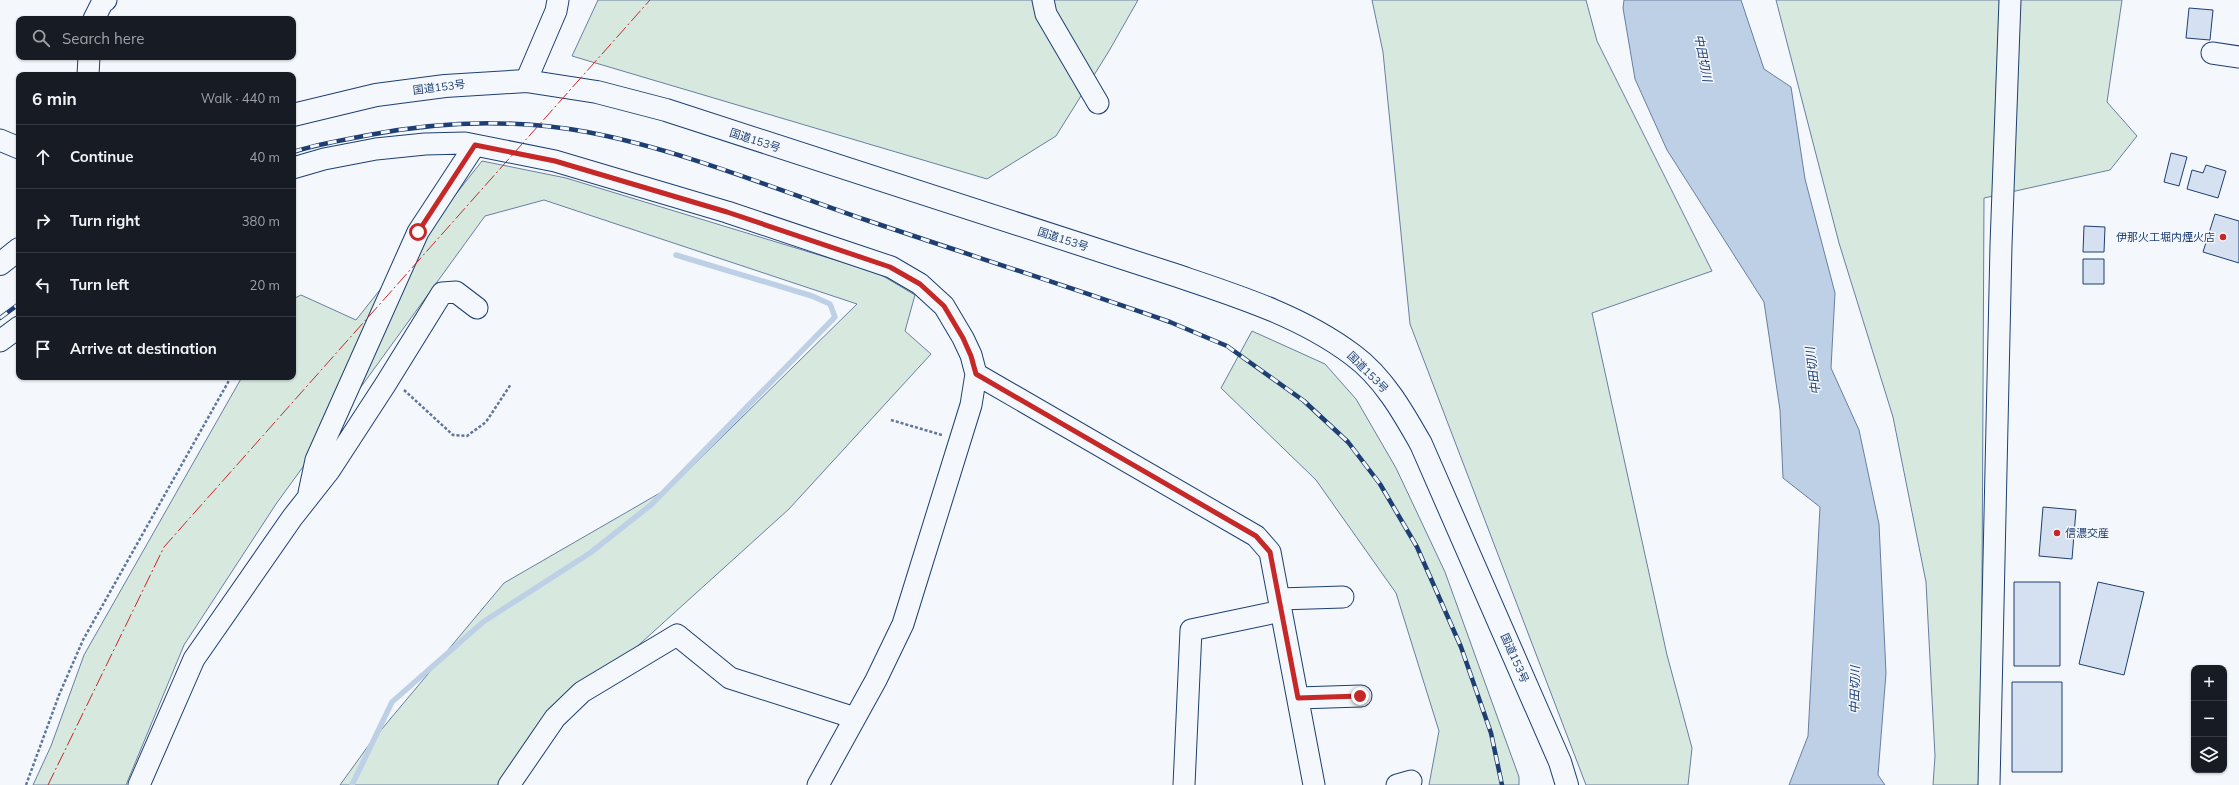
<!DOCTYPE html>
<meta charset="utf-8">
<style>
:root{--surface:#171b24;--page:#242831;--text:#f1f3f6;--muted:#9ea1a6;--line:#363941}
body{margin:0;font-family:Mulish,"Noto Sans JP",sans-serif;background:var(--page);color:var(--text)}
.controls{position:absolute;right:12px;bottom:12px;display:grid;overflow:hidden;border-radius:8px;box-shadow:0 1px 3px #0004}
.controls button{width:36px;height:36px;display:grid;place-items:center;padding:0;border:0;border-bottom:1px solid var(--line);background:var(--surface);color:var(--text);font:20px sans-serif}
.stop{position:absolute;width:12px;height:12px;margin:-9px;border:3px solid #c62828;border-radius:50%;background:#fff}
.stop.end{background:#c62828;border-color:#fff;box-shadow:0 1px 4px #0008}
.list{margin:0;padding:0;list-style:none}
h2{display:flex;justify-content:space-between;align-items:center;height:52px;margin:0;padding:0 16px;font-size:17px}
h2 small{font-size:13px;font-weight:400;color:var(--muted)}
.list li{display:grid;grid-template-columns:26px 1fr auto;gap:12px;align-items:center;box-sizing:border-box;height:64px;padding:0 16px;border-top:1px solid var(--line)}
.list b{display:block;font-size:15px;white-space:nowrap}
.list em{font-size:13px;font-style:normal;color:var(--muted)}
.icon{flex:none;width:22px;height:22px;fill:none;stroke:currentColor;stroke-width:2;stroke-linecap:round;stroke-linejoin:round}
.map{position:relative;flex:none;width:2239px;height:785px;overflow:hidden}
.search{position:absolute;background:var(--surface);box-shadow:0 1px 3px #0004;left:16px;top:16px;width:280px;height:44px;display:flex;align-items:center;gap:10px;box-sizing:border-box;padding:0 14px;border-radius:8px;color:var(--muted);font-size:15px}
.panel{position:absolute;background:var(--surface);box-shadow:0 1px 3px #0004;left:16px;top:72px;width:280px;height:308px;border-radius:8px}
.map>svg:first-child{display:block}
.green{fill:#d7e8df;stroke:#687fa3}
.water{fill:#bed0e5;stroke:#687fa3}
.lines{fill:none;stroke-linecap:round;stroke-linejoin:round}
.stream{stroke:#bed0e5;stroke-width:5.5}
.building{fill:#d5e0f0;stroke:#1d3f73}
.minor-casing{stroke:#1d3f73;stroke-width:23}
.highway-casing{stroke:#1d3f73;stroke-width:24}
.path{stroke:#5e769c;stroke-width:2.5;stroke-dasharray:3 2;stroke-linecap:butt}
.minor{stroke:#f4f7fb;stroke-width:21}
.highway{stroke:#f4f7fb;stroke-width:22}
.rail-casing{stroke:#1d3f73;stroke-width:4.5}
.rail{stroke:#f4f7fb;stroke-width:3;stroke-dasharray:9;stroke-linecap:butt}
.power{stroke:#c62828;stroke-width:1;stroke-dasharray:14 3 2 3;stroke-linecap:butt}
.route{stroke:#c62828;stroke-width:5}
.poi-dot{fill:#c62828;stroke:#f4f7fb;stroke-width:1.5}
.labels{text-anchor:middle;stroke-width:3;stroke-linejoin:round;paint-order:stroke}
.street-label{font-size:11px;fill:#1d3f73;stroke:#f4f7fb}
.poi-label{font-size:11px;fill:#1d3f73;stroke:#f4f7fb;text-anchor:end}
.water-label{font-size:12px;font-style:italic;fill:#1d3f73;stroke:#f4f7fb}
</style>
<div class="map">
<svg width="2239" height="785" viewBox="0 0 2239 785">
<rect width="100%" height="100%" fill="#f4f7fb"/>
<!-- green -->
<path class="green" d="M598 0H1138L1109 51 1056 136 987 179 572 56Z
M1372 0H1586L1597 41 1712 271 1592 313 1667 655 1692 748 1688 785H1586L1410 324 1383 52Z
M1776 0H2122L2107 102 2137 136 2110 170 1984 198 1981 785H1933L1935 756 1926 582 1893 417 1839 243Z
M482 161 566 178 878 273 915 295 905 331 931 354 789 509 526 747 503 785H340L371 742 504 583 672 486 857 304 544 200 485 216 276 504 184 645 126 785H33L51 746 84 655 242 377H293V299L301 295 356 320Z
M1252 331 1325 364 1356 399 1396 468 1445 572 1519 777V785H1429L1439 731 1396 593 1316 480 1221 388Z"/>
<!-- water -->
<path class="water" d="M1624 0H1741L1764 69 1791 87 1805 179 1835 293 1831 368 1859 430 1879 524 1886 673 1878 775 1885 785H1789L1808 736 1820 507 1783 478 1780 410 1764 302 1667 150 1635 79 1623 8Z"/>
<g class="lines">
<!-- stream -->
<path class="stream" d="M352 785 392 702 483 622 590 553 652 504 835 317 830 304 812 296 676 255"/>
</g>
<!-- building -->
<path class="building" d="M2189 8 2213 10 2210 40 2186 38Z
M2171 153 2187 157 2179 186 2164 182Z
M2206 165 2226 171 2218 198 2187 189 2192 170 2203 173Z
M2215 214 2239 221V263L2203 252Z
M2084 226 2105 227 2104 252H2083Z
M2083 259H2104V284H2083Z
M2043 507 2076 510 2072 559 2039 556Z
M2014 582H2060V666H2014Z
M2098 582 2144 592 2124 675 2079 664Z
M2012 682H2062V772H2012Z"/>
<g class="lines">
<!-- minor casing -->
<g class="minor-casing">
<path id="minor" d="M1043 0 1046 14 1098 103
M94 19 102 3 106 0
M2212 53 2239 57
M88 75 89 57
M526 81 556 11 558 0
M0 140 19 148
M293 168 324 159 376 149 425 144 465 143 555 161 727 212 891 267 920 284 944 306 963 338 971 355 976 374 971 405 903 624 876 680 818 785
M0 341 19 327
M976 374 1256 536 1270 552 1314 785
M309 493 316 460 418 232 475 145
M1279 599 1343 597
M1298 698 1361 696
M139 785 194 659 292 518 329 471 385 385 442 293 456 292 477 308
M509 785 555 718 582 692 677 635 730 678 855 718
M1184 785 1191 630 1281 611
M1397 785 1411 781
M1989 785 2001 245 2010 0"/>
</g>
<!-- highway casing -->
<g class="highway-casing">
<path id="highway" d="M293 115 376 95 445 86 526 81 597 92 666 110 1172 274C1234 295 1300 315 1353 355 1383 377 1403 412 1421 444L1560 762 1567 785
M0 264 19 249"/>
</g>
<!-- path -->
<path class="path" d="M404 390 453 435 467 436 486 422 511 384
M891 420 942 435
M26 785 59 695 83 640 231 377"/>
<!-- minor -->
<use href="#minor" class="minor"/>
<!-- highway -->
<use href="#highway" class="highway"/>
<!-- rail casing -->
<g class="rail-casing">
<path id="rail" d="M293 152C318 144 343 140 369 135 441 121 515 119 587 132 682 150 775 189 866 220 967 254 1069 287 1170 322L1227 346 1304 401 1348 442 1380 484 1417 547 1461 647 1491 733 1502 785
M0 318 19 304"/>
</g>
<!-- rail -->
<use href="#rail" class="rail"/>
<!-- power -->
<path class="power" d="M48 785 164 547 650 0"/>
</g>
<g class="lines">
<!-- route -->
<path class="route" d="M418 232 475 145 555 161 727 212 890 267 920 284 944 306 963 338 971 356 976 374 1256 536 1270 552 1298 698 1360 696"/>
</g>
<!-- markers -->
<g class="poi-dot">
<circle cx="2223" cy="237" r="4"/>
<circle cx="2057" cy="533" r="4"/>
</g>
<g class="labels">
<!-- street labels -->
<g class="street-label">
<text transform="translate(439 87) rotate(-7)" y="4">国道153号</text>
<text transform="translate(755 140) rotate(18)" y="4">国道153号</text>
<text transform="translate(1063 239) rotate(18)" y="4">国道153号</text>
<text transform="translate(1368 372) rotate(45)" y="4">国道153号</text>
<text transform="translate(1515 658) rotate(66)" y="4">国道153号</text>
</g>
<!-- poi labels -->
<g class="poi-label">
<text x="2215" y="241">伊那火工堀内煙火店</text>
<text x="2065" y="537" text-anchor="start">信濃交産</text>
</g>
<!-- water labels -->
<g class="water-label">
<text transform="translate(1703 58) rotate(79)" y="4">中田切川</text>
<text transform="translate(1813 371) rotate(-97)" y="4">中田切川</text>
<text transform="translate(1855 690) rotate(-89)" y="4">中田切川</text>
</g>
</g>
</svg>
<div class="controls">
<button>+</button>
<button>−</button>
<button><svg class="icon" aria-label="layers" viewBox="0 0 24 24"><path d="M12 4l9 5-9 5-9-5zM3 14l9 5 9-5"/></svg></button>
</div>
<div class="stop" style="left:418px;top:232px"></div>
<div class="stop end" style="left:1360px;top:696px"></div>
<div class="search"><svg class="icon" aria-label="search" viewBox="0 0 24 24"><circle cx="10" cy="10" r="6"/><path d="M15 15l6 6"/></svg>Search here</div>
<section class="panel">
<h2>6 min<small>Walk · 440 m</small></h2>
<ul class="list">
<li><svg class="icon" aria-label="ahead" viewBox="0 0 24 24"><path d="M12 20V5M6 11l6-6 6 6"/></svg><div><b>Continue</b></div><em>40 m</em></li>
<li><svg class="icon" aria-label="right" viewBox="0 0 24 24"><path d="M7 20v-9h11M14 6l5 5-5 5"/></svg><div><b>Turn right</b></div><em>380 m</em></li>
<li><svg class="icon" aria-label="left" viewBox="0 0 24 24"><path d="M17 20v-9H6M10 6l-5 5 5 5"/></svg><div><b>Turn left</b></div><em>20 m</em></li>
<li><svg class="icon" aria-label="arrive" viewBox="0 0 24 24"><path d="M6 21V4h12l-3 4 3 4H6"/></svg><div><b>Arrive at destination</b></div></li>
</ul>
</section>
</div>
